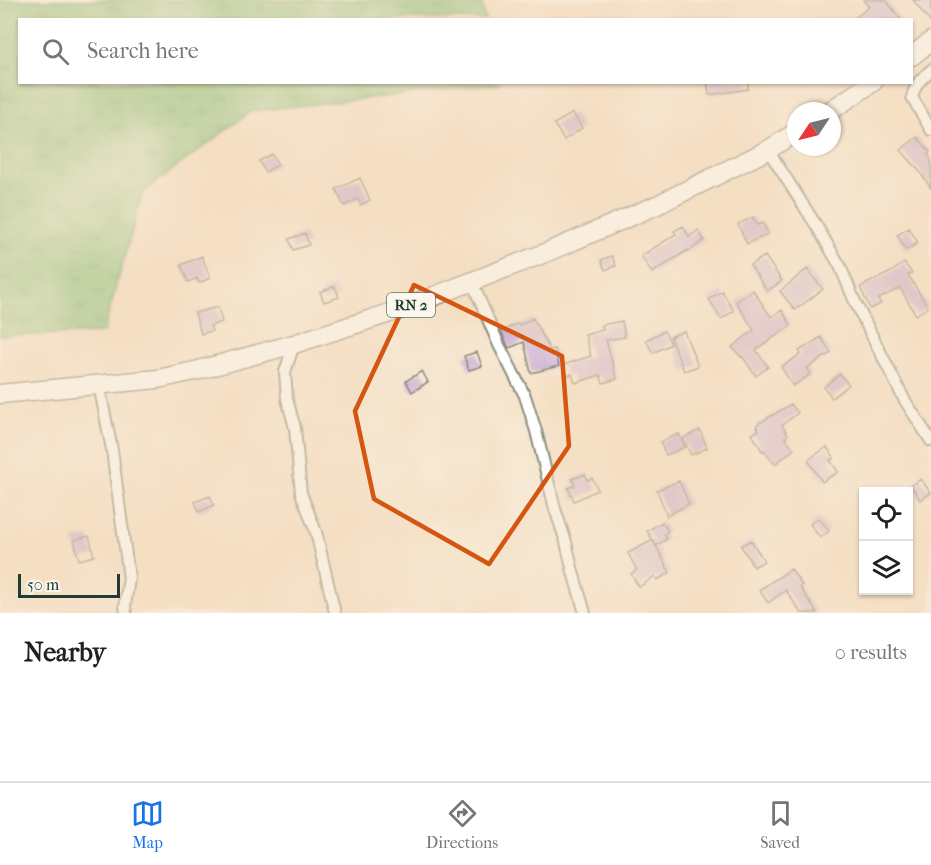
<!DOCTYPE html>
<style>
:root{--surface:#fff;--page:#f6f6f6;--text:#202124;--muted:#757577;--line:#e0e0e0;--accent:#1a73e8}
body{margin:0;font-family:"IM FELL French Canon",serif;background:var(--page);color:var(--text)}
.controls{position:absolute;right:18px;bottom:18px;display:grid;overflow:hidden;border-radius:0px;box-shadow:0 2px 4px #0004}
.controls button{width:54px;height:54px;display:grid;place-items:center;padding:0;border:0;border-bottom:2px solid var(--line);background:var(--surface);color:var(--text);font:30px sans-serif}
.compass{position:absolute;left:787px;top:102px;width:54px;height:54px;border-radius:50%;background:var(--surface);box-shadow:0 2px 4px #0004;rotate:235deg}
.scale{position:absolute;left:18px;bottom:15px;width:102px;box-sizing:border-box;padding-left:6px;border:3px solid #1f3d34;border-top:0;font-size:16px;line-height:21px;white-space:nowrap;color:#1f3d34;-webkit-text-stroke:4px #fbf7ec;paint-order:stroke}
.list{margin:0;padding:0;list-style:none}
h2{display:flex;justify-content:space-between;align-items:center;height:78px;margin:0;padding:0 24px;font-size:26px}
h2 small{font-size:20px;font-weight:400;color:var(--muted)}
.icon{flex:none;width:33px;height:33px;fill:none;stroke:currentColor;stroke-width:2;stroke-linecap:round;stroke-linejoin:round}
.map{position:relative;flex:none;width:931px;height:613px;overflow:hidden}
.search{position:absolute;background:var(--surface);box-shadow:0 2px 4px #0004;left:18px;right:18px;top:18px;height:66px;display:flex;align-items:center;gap:15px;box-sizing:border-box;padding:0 21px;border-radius:0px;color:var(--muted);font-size:22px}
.sheet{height:168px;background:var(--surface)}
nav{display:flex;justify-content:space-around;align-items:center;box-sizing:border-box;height:84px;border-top:2px solid var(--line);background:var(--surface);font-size:16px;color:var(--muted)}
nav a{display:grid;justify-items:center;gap:3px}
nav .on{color:var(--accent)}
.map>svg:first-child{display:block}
.grass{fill:url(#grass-tufts);stroke:#538158;stroke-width:1.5}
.building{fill:#caacd0}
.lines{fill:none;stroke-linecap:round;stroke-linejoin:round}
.minor-casing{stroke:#8a8e7c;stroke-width:14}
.primary-casing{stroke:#8a8e7c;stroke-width:21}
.minor{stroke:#fff;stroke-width:10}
.primary{stroke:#fff;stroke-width:18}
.marked{fill:none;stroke:#d45610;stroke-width:4.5;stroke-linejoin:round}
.labels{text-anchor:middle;stroke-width:6;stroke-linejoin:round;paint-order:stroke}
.shield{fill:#fbf7ec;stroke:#61756b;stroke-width:1.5}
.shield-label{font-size:15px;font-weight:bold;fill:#1f3d34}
</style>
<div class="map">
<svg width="931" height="613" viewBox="0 0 931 613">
<defs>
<pattern id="grass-tufts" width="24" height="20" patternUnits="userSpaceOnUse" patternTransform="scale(1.5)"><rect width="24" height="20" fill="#87c57c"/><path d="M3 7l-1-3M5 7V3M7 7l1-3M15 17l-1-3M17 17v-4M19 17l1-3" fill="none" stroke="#6ea166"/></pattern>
</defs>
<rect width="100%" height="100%" fill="#fbf7ec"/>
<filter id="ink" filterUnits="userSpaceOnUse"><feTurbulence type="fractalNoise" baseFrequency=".0167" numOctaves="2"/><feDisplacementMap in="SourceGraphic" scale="12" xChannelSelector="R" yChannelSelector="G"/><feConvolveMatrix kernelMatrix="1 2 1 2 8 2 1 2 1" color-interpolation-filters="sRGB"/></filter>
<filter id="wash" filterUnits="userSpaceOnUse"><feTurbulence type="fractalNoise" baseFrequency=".008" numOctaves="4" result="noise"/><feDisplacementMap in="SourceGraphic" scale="24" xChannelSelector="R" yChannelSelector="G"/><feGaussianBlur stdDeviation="1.35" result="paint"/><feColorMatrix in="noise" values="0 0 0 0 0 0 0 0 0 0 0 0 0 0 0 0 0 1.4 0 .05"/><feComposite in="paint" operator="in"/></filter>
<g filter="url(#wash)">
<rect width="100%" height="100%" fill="#f4dfc3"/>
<!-- grass -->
<path class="grass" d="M0 0H481L485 19 20 20V82H499V84L252 111 143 192 103 333 0 336Z"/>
<g id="blocks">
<!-- building -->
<path class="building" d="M863 0H886L901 20H852L869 7Z
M913 0H931V23Z
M707 82H748V89L709 95Z
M573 113 582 128 564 140 554 124Z
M917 137 930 152 928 155 931 159V188L920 172 901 150Z
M272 154 278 165 265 172 259 161Z
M360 178 370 200 361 205 358 199 344 206 336 189Z
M753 217 757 225 763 223 768 234 747 244 738 224Z
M683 226 689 237 698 230 704 240 689 251 688 250 652 273 641 256 676 234 674 231Z
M909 228 918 243 906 250 897 235Z
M305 233 309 245 293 250 289 239Z
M202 256 210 278 199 283 197 278 188 282 181 265Z
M612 256 616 266 605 270 601 260Z
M765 256 782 281 767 291 750 265Z
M904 263 912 273 908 275 928 307 916 315 900 288 878 299 881 304 870 309 860 287 891 272Z
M807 269 823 289 795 310 780 291Z
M335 286 339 297 324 302 320 292Z
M753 290 771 317 782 310 791 325 756 350 768 367 756 376 742 356 741 357 732 347 754 330 736 302Z
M722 291 734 311 721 319 709 299Z
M218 307 222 322 210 326 212 331 201 334 195 313Z
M533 318 550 350 555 349 559 366 531 373 524 342 509 348 501 331 519 323 520 325Z
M622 321 625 337 606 340 617 379 603 383 600 375 575 383 572 374 567 376 563 365 591 356 585 335 603 330 602 325Z
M664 331 671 344 653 353 646 340Z
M684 331 698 366 684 371 670 337Z
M821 337 831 353 807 368 811 374 793 386 781 367 801 354 799 351Z
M477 352 482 366 469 370 464 356Z
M422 371 428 382 412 392 406 381Z
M840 374 849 385 832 398 824 387Z
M791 404 798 413 782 425 788 435 785 437 794 449 775 464 764 450 762 451 752 434 759 430 756 425Z
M700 430 707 448 691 455 683 438Z
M679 434 685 447 666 455 660 442Z
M827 447 834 458 830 460 838 472 822 482 808 460Z
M585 474 587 480 592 478 598 490 574 501 568 488 575 485 572 479Z
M921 479 931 493 920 500 911 485Z
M679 481 689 504 667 516 657 490Z
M210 496 214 505 199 512 195 502Z
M819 518 829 531 820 538 810 524Z
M662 522 668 531 664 534 667 539 656 546 647 531Z
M89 536 94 556 79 560 74 540Z
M653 540 670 573 657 580 655 576 639 587 631 574 637 570 628 553Z
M751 540 764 561 754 567 741 546Z
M791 569 802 585 800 587 817 613H801L786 590 768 603 759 590Z"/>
</g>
</g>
<g filter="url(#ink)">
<use href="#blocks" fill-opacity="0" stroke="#8a8e7c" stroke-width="1.5"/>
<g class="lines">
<!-- minor casing -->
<g class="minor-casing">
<path id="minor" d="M931 70C921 79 915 84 912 97L931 130
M768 150 816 225 840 266 856 304 904 399 931 441
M472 282 499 345 525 396 536 431 555 509 566 542 573 572 585 613
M294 344 285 372 287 399 295 428 301 493 316 532 335 613
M99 385 112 450 129 578 125 606 126 613"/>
</g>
<!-- primary casing -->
<g class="primary-casing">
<path id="primary" d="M912 56 931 41
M830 111 873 82
M0 394 158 379 199 370 294 344 396 311 550 251 657 205 768 150 796 132"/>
</g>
<!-- minor -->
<use href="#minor" class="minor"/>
<!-- primary -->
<use href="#primary" class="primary"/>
</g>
</g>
<!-- marked area -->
<path d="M0 0H931V613H0ZM414 285 562 356 569 446 489 564 374 499 355 411Z" fill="#f4dfc3" fill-opacity=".55" fill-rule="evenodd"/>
<path class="marked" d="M414 285 562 356 569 446 489 564 374 499 355 411Z"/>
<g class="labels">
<!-- shield labels -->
<rect class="shield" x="387" y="293" width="48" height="24" rx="4.5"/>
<g class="shield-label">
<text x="411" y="310">RN 2</text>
</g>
</g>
</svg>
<div class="controls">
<button><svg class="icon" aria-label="locate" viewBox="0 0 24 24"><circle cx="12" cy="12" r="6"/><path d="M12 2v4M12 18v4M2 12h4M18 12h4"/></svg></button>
<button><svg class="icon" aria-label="layers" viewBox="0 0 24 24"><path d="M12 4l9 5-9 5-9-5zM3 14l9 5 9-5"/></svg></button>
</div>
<svg class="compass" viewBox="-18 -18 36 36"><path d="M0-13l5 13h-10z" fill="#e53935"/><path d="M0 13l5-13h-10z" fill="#757577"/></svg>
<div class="scale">50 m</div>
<div class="search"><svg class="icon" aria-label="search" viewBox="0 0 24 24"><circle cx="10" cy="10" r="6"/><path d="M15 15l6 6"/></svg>Search here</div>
</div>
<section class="sheet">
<h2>Nearby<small>0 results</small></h2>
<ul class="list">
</ul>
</section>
<nav>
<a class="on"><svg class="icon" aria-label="map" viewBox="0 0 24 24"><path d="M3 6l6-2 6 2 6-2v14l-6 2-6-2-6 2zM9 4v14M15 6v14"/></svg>Map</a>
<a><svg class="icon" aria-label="directions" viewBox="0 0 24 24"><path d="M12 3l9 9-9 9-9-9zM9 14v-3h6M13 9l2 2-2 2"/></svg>Directions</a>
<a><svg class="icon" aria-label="saved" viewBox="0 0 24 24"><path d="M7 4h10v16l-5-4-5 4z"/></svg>Saved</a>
</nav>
